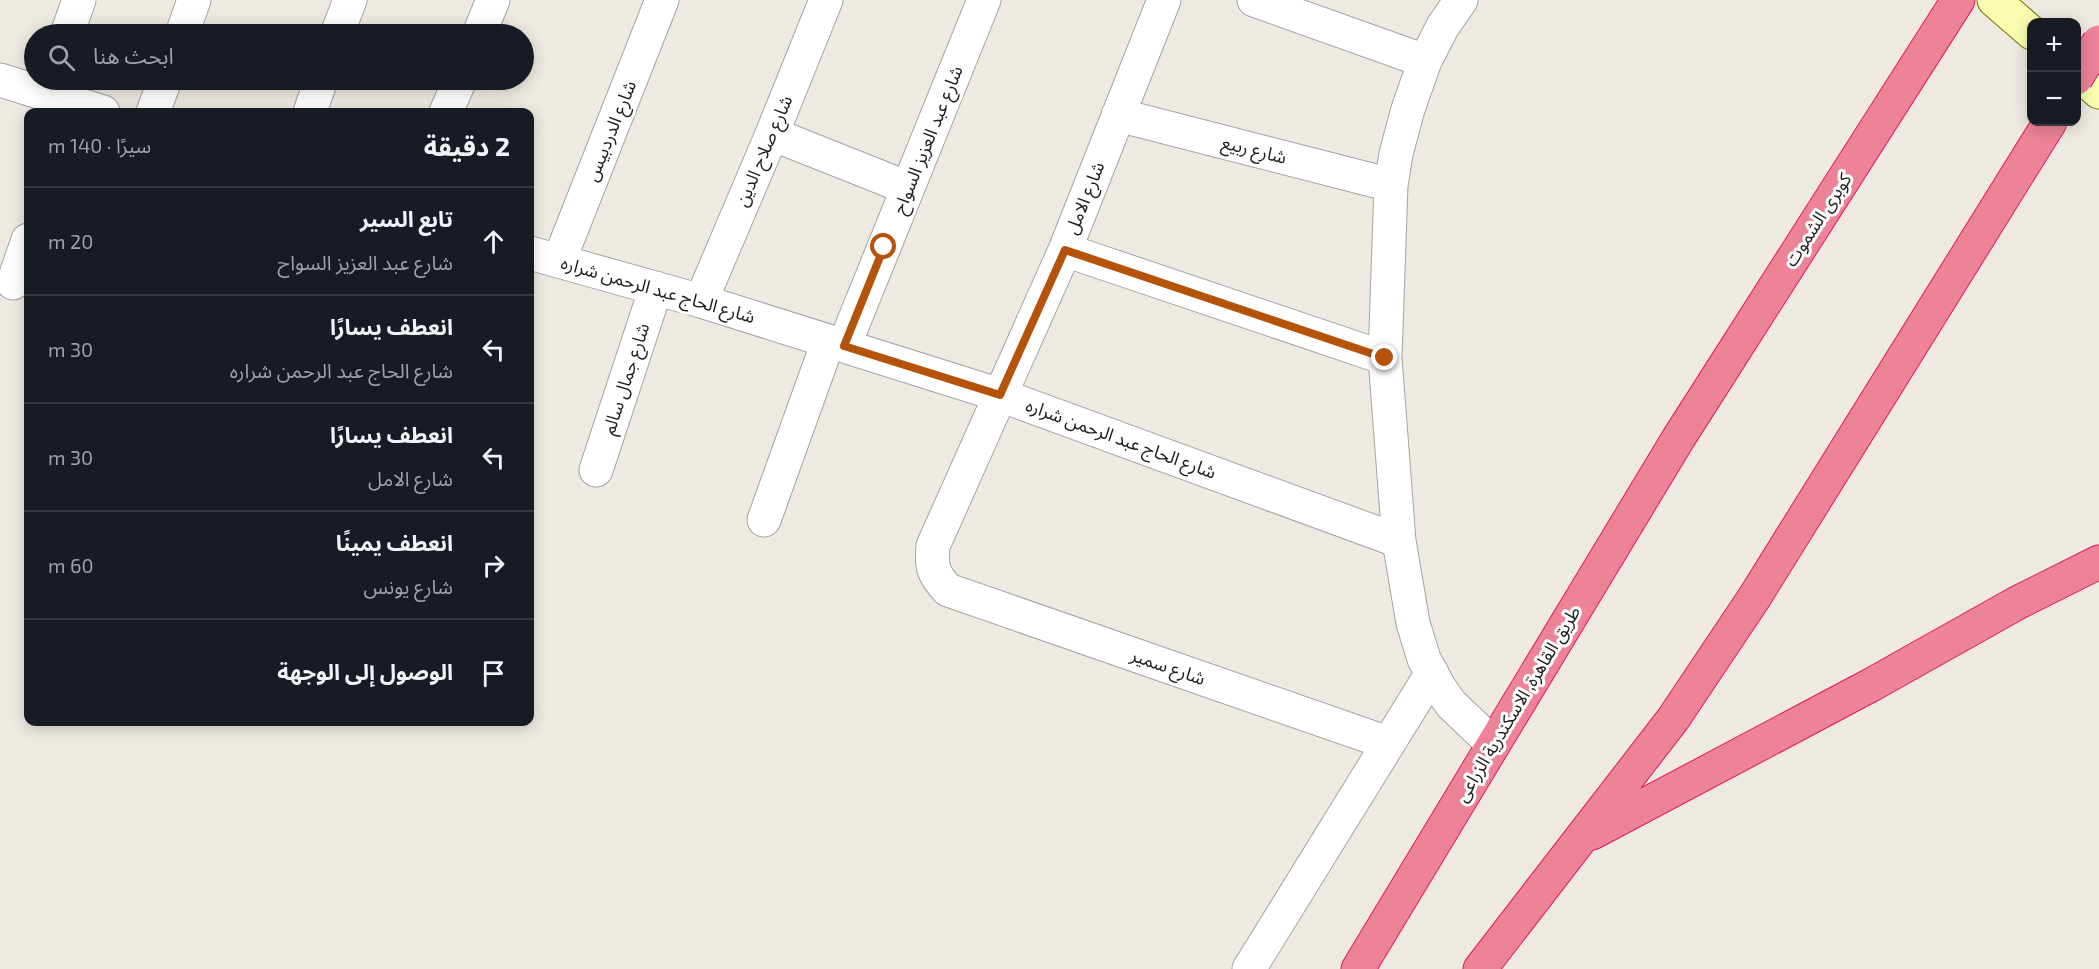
<!DOCTYPE html>
<html lang="ar">
<meta charset="utf-8">
<style>
:root{--surface:#171b24;--page:#242831;--text:#f1f3f6;--muted:#9ea1a6;--line:#363941}
body{margin:0;font-family:"Exo 2","Noto Sans Arabic",sans-serif;background:var(--page);color:var(--text);direction:rtl}
.controls{position:absolute;right:18px;top:18px;display:grid;overflow:hidden;border-radius:12px;box-shadow:0 3px 15px #0003}
.controls button{width:54px;height:54px;display:grid;place-items:center;padding:0;border:0;border-bottom:2px solid var(--line);background:var(--surface);color:var(--text);font:30px sans-serif}
.stop{position:absolute;width:18px;height:18px;margin:-14px;border:4px solid #b45309;border-radius:50%;background:#fff}
.stop.end{background:#b45309;border-color:#fff;box-shadow:0 2px 6px #0008}
.list{margin:0;padding:0;list-style:none}
h2{display:flex;justify-content:space-between;align-items:center;height:78px;margin:0;padding:0 24px;font-size:26px}
h2 small{font-size:20px;font-weight:400;color:var(--muted)}
.list li{display:grid;grid-template-columns:39px 1fr auto;gap:18px;align-items:center;box-sizing:border-box;height:108px;padding:0 24px;border-top:2px solid var(--line)}
.list b{display:block;font-size:22px;white-space:nowrap}
.list p{margin:0;font-size:20px;white-space:nowrap;color:var(--muted)}
.list em{font-size:20px;font-style:normal;color:var(--muted)}
.icon{flex:none;width:33px;height:33px;fill:none;stroke:currentColor;stroke-width:2;stroke-linecap:round;stroke-linejoin:round}
.map{position:relative;flex:none;width:2099px;height:969px;overflow:hidden;direction:ltr}
.search{position:absolute;background:var(--surface);box-shadow:0 3px 15px #0003;left:24px;top:24px;width:510px;height:66px;display:flex;align-items:center;gap:15px;box-sizing:border-box;padding:0 21px;border-radius:33px;color:var(--muted);font-size:22px}
.panel{position:absolute;background:var(--surface);box-shadow:0 3px 15px #0003;left:24px;top:108px;width:510px;height:618px;border-radius:12px;direction:rtl}
.map>svg:first-child{display:block}
.lines{fill:none;stroke-linecap:round;stroke-linejoin:round}
.street-casing{stroke:#a3a3a3;stroke-width:35}
.secondary-casing{stroke:#6b7700;stroke-width:35}
.highway-casing{stroke:#e2195f;stroke-width:35}
.street{stroke:#fff;stroke-width:33}
.secondary{stroke:#fafdb0;stroke-width:33}
.highway{stroke:#ec8397;stroke-width:33}
.highway-bridge-casing{stroke:#e2195f;stroke-width:35;stroke-linecap:butt}
.highway-bridge{stroke:#ec8397;stroke-width:33}
.route{stroke:#b45309;stroke-width:8}
.labels{text-anchor:middle;stroke-width:6;stroke-linejoin:round;paint-order:stroke}
.street-label{font-size:18px;fill:#1c1c1c;stroke:#fff}
</style>
<div class="map">
<svg width="2099" height="969" viewBox="0 0 2099 969">
<rect width="100%" height="100%" fill="#efeae1"/>
<g class="lines">
<!-- street casing -->
<g class="street-casing">
<path id="street" d="M1164 0 1065 250 933 546C931 567 933 574 948 590L1388 743
M1254 0 1425 61
M1461 0 1443 26 1425 61 1408 109 1396 154 1391 185 1385 358 1399 541 1413 623 1424 659 1439 687 1451 704 1493 744
M67 34 79 0
M182 34 194 0
M337 34 350 0
M479 34 493 0
M0 80 103 112
M153 112 165 80
M310 112 321 80
M446 112 460 80
M1118 115 1391 185
M772 134 908 188
M1065 250 1385 358
M530 253 701 301 1000 395 1399 541
M559 261 662 0
M13 283 28 240
M701 301 772 134 826 0
M844 346 984 0
M596 470 656 288
M764 520 828 342
M1249 969 1432 673"/>
</g>
<!-- secondary casing -->
<g class="secondary-casing">
<path id="secondary" d="M1994 0 2032 33
M2076 72 2099 92"/>
</g>
<!-- highway casing -->
<g class="highway-casing">
<path id="highway" d="M1592 833 1871 685 2017 603 2099 562
M1358 969 1678 439 1958 0
M1480 969 1673 719 1754 598 2050 122"/>
</g>
<!-- street -->
<use href="#street" class="street"/>
<!-- secondary -->
<use href="#secondary" class="secondary"/>
<!-- highway -->
<use href="#highway" class="highway"/>
<!-- highway-bridge casing -->
<g class="highway-bridge-casing">
<path id="highway-bridge" d="M2076 78 2099 42"/>
</g>
<!-- highway-bridge -->
<use href="#highway-bridge" class="highway-bridge"/>
</g>
<g class="lines">
<!-- route -->
<path class="route" d="M884 247 844 346 1000 395 1065 250 1385 358"/>
</g>
<g class="labels">
<!-- street labels -->
<g class="street-label">
<text transform="translate(611 131) rotate(-68)" y="6">شارع الدردبيس</text>
<text transform="translate(928 140) rotate(-68)" y="6">شارع عبد العزيز السواح</text>
<text transform="translate(1254 150) rotate(14)" y="6">شارع ربيع</text>
<text transform="translate(764 151) rotate(-67)" y="6">شارع صلاح الدين</text>
<text transform="translate(1085 198) rotate(-68)" y="6">شارع الامل</text>
<text transform="translate(1818 220) rotate(-57)" y="6">كوبرى الشموت</text>
<text transform="translate(658 290) rotate(16)" y="6">شارع الحاج عبد الرحمن شراره</text>
<text transform="translate(626 379) rotate(-72)" y="6">شارع جمال سالم</text>
<text transform="translate(1121 439) rotate(20)" y="6">شارع الحاج عبد الرحمن شراره</text>
<text transform="translate(1168 667) rotate(19)" y="6">شارع سمير</text>
<text transform="translate(1518 704) rotate(-59)" y="6">طريق القاهرة, الاسكندرية الزراعى</text>
</g>
</g>
</svg>
<div class="controls">
<button>+</button>
<button>−</button>
</div>
<div class="stop" style="left:884px;top:247px"></div>
<div class="stop end" style="left:1385px;top:358px"></div>
<div class="search"><svg class="icon" aria-label="search" viewBox="0 0 24 24"><circle cx="10" cy="10" r="6"/><path d="M15 15l6 6"/></svg>ابحث هنا</div>
<section class="panel">
<h2>2 دقيقة<small>سيرًا · 140 m</small></h2>
<ul class="list">
<li><svg class="icon" aria-label="ahead" viewBox="0 0 24 24"><path d="M12 20V5M6 11l6-6 6 6"/></svg><div><b>تابع السير</b><p>شارع عبد العزيز السواح</p></div><em>20 m</em></li>
<li><svg class="icon" aria-label="left" viewBox="0 0 24 24"><path d="M17 20v-9H6M10 6l-5 5 5 5"/></svg><div><b>انعطف يسارًا</b><p>شارع الحاج عبد الرحمن شراره</p></div><em>30 m</em></li>
<li><svg class="icon" aria-label="left" viewBox="0 0 24 24"><path d="M17 20v-9H6M10 6l-5 5 5 5"/></svg><div><b>انعطف يسارًا</b><p>شارع الامل</p></div><em>30 m</em></li>
<li><svg class="icon" aria-label="right" viewBox="0 0 24 24"><path d="M7 20v-9h11M14 6l5 5-5 5"/></svg><div><b>انعطف يمينًا</b><p>شارع يونس</p></div><em>60 m</em></li>
<li><svg class="icon" aria-label="arrive" viewBox="0 0 24 24"><path d="M6 21V4h12l-3 4 3 4H6"/></svg><div><b>الوصول إلى الوجهة</b></div></li>
</ul>
</section>
</div>
